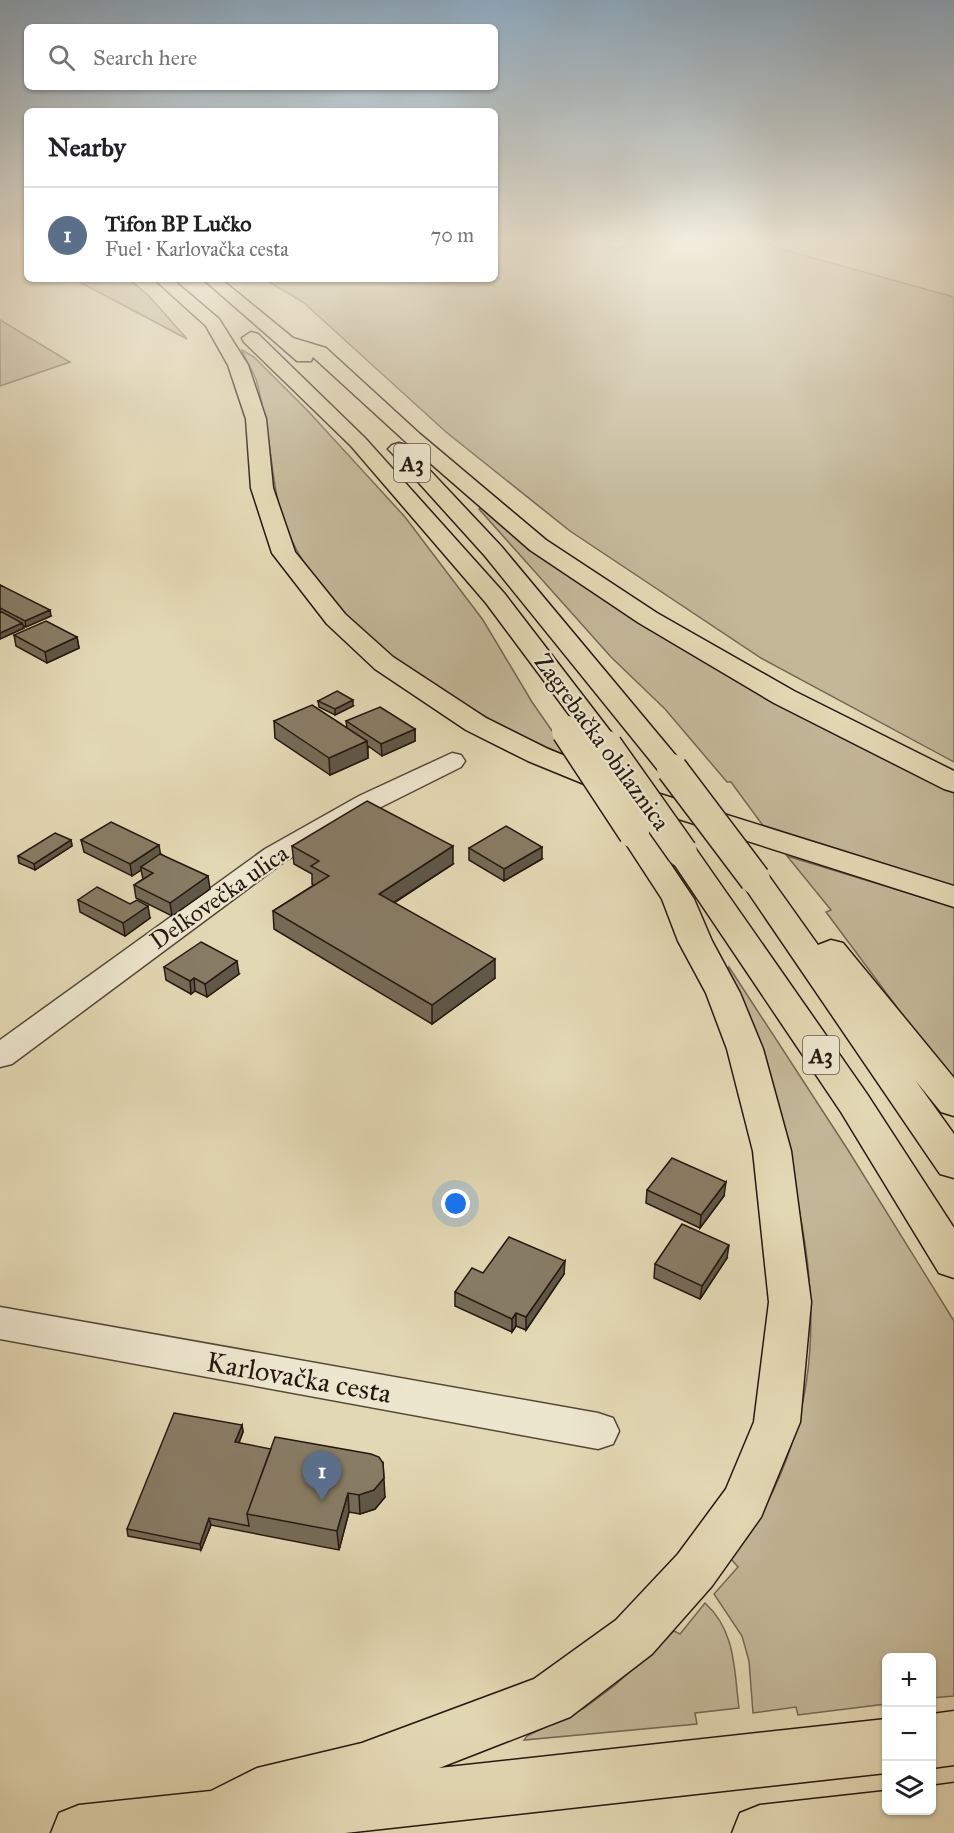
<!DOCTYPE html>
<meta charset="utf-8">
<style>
:root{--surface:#fff;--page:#f2f2f2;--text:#202124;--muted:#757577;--line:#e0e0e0;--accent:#1a73e8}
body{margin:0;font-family:"IM FELL Great Primer",serif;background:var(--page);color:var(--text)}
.controls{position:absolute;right:18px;bottom:18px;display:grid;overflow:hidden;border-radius:9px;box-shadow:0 2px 4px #0004}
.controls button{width:54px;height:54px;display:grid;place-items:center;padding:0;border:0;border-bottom:2px solid var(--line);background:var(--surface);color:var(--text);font:30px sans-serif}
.you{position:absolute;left:456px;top:1204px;width:21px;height:21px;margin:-15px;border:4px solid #fff;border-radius:50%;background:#1a73e8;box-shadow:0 0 0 9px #1a73e833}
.badge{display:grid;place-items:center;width:39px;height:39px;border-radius:50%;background:var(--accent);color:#fff;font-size:20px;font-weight:700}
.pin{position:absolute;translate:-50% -50px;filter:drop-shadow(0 2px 3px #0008)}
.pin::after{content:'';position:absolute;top:32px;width:21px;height:18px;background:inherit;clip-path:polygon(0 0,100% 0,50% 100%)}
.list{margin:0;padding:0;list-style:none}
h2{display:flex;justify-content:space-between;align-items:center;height:78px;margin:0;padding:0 24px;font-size:26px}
h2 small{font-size:20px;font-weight:400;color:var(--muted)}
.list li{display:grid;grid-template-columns:39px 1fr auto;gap:18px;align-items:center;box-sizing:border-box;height:96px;padding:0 24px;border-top:2px solid var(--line)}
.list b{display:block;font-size:22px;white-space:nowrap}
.list p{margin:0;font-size:20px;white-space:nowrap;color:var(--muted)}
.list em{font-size:20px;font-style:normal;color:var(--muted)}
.icon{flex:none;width:33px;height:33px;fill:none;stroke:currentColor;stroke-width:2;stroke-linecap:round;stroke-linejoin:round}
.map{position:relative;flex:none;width:954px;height:1833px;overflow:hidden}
.search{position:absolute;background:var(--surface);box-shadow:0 2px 4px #0004;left:24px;top:24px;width:474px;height:66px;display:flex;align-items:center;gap:15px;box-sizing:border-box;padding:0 21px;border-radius:9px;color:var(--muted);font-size:22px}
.panel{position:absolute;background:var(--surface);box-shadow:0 2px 4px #0004;left:24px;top:108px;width:474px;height:174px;border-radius:9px}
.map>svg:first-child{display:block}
.green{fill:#c3b798;stroke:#746854;stroke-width:1.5}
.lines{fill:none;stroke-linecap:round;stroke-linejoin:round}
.street-casing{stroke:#554839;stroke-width:3}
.highway-casing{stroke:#261810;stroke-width:3}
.street{fill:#ede6ce;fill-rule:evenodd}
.highway{fill:#e3d8b4;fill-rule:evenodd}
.highway-bridge-casing{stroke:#261810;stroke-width:33;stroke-linecap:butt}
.highway-bridge{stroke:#e3d8b4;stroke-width:30}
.wall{fill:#756b57;stroke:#261810;stroke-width:1.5}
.shaded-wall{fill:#5f5747;stroke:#261810;stroke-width:1.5}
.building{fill:#887c65;stroke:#261810;stroke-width:1.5}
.labels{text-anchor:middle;stroke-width:4.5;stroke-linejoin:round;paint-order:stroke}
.shield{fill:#ede6ce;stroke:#625649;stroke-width:1.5}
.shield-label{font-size:22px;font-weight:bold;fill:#261810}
.street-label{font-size:24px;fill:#261810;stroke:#ede6ce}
.near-street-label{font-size:28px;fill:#261810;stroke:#ede6ce}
</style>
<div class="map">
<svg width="954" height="1833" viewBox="0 0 954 1833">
<rect width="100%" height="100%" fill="#e3d8b4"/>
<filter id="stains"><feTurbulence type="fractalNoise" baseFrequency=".00333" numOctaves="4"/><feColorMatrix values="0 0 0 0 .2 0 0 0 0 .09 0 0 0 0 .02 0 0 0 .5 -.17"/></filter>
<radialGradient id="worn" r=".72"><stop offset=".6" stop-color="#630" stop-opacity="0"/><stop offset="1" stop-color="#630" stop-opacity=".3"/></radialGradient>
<!-- green -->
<path class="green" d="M495 242H586L617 249 641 242H756L954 297V762L761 658 570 531 446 432 303 302 264 279H495Z
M74 279H129L149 296 187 339Z
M0 320 70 362 0 386Z
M242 350 254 357 308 411 405 517 483 620 532 702 571 758C468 713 338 642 289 535 273 500 273 461 266 424 263 409 260 393 256 379 252 369 245 360 242 350Z
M482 508 525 543 775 702 954 793V888L767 831 731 782H727L665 709 611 657 479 509Z
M787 856 954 907V1081L937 1061 826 912 831 910Z
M729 967 848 1150 954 1321V1696L932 1698V1658H886V1704L798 1715 796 1707 753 1713 749 1661 742 1636 714 1594 738 1567 730 1558C742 1541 756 1524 766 1505 860 1326 786 1147 728 972Z
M705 1603C736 1631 734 1670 739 1708L695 1713 697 1724 524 1740 527 1736 584 1708 614 1686 674 1631 680 1634Z"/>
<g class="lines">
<!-- street casing -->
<g class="street-casing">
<path id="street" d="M452 753 461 755 465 761 461 767 379 808 285 861 12 1064 0 1067V1040L265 849 359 796Z
M0 1307 598 1413 613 1418 619 1431 613 1444 598 1449 0 1339Z"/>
</g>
<!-- highway casing -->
<g class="highway-casing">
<path id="highway" d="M154 279H172L219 319 248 365 266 419 273 488 295 552 345 614 393 657 486 718 548 749 660 794 954 886V907L638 806 528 761 466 730 375 669 327 624 272 553 251 488 246 419 228 365 206 326Z
M203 279H221L293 338 326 348 420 434 546 540 657 613 794 691 954 771V792L944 789 774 703 639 623 530 550 406 442 313 357 311 361H297Z
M251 332 258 334 365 438 504 593 617 740 621 746 617 752 607 755 597 752 486 603 351 446 244 342 242 338Z
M399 443 406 445 501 546 682 763 687 769 682 775 672 778 662 775 485 556 392 453 388 449 392 445Z
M634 824 645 826 694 899 712 941 740 993 763 1049 791 1151 811 1302 800 1422 761 1517 712 1586 652 1654 570 1717 439 1768 886 1719V1773L345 1833H51L59 1813 79 1805 211 1791 257 1768 362 1743 534 1679 616 1620 678 1554 726 1489 754 1422 769 1302 753 1151 727 1049 706 993 678 941 662 899 619 833 623 826Z
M682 843 693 845 867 1094 954 1228V1278L939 1273 841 1112 666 852 671 845Z
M755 869 766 872 818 945 831 940 843 943 954 1078V1116L941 1112 915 1080 954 1134V1178L940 1174 739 879 744 872Z
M954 1711V1765L932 1768V1714Z
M954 1783V1833H732L740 1813 760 1805 886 1791V1810H932V1786Z"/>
</g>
<!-- street -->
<use href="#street" class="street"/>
<!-- highway -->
<use href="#highway" class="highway"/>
<!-- highway-bridge casing -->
<g class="highway-bridge-casing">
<path id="highway-bridge" d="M567 731 634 833
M607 746 682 852
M672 769 755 879"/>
</g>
<!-- highway-bridge -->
<use href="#highway-bridge" class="highway-bridge"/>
</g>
<!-- wall -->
<path class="wall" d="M0 585 51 616 26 627 23 625 24 628 0 639Z
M14 635 77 637 79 648 47 663 16 646Z
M318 701 353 706 335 715 319 707Z
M274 721 347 728 346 721 415 729V741L382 756 368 746V758L330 775 275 738Z
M71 840 72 846 35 870 19 863 18 856Z
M81 840 161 854 210 889 172 916 136 898 134 885 143 879 141 870 132 876 84 852Z
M292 846 453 864 394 903 495 978 432 1024 274 929 273 911 314 885 312 884V874L294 864Z
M469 848 542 859 504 881 469 860Z
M78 900 150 918 125 936 80 912Z
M164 967 239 974 207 997 195 991 191 994 166 980Z
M647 1190 724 1196 700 1228 646 1203Z
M727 1258 700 1299 654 1278 655 1264Z
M483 1273 564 1274 526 1330 516 1326 512 1332 455 1306V1292Z
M242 1425 243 1432 239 1443 385 1497 375 1509 360 1514 349 1512 339 1550 211 1525 201 1550 128 1536 127 1529Z"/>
<!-- shaded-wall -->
<path class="shaded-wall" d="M50 610 51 616 26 627 25 621Z
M22 623 24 628 0 639V633Z
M77 637 79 648 47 663 45 652Z
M353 700V706L335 715V709Z
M415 729V741L382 756 381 744Z
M367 741 368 758 330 775 329 758Z
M71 840 72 846 35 870 34 864Z
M159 845 161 857 141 867V870L132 876 130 864Z
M453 846V864L379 912V894Z
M542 847V859L504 881V869Z
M208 876 210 889 172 916 170 903Z
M148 906 150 918 125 936 123 923Z
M495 959V978L432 1024V1005Z
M237 961 239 974 207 997 205 984Z
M194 978 195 991 191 994 190 981Z
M726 1182 724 1196 700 1228 701 1215Z
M729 1245 727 1258 700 1299 702 1286Z
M565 1261 564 1274 526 1330V1317Z
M516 1313V1326L512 1332V1319Z
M242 1425 243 1432 236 1449 235 1442Z
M383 1463 385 1497 375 1509 360 1514 359 1495Z
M348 1493 349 1512 339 1550 337 1531Z
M209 1518 211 1525 201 1550 200 1544Z"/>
<!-- building -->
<path class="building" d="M0 585 50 610 25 621 0 608Z
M0 611 22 623 0 633Z
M46 621 77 637 45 652 14 635Z
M337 691 353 700 335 709 318 701Z
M312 705 367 741 329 758 274 721Z
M380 707 415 729 381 744 346 721Z
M367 801 453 846 379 894 495 959 432 1005 273 911 329 876 311 866 319 861 292 846Z
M111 822 159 845 130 864 81 840Z
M506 826 542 847 504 869 469 848Z
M55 833 71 840 34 864 18 856Z
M160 854 208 876 170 903 134 885 153 873 141 867Z
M97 887 130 904 137 900 148 906 123 923 78 900Z
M201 942 237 961 205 984 194 978 190 981 164 967Z
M672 1158 726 1182 701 1215 647 1190Z
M682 1224 729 1245 702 1286 655 1264Z
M509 1237 565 1261 526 1317 516 1313 512 1319 455 1292 472 1268 483 1273Z
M174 1413 242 1425 235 1442 271 1449 247 1514 249 1526 209 1518 200 1544 127 1529Z
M275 1437 371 1454 379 1457 383 1463 384 1478 374 1490 359 1495 348 1493 337 1531 247 1514Z"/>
<!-- sky -->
<linearGradient id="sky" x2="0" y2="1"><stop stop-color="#8ca8bd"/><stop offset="0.48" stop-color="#f2eddd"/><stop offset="1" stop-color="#f2eddd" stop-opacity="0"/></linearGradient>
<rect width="954" height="499" fill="url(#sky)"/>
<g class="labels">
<!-- shield labels -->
<g class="shield">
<rect x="394" y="444" width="36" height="38" rx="4.5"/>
<rect x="803" y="1036" width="36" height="38" rx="4.5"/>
</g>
<g class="shield-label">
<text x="412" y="471">A3</text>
<text x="821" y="1063">A3</text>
</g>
<!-- street labels -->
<g class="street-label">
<text transform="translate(602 742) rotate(54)" y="8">Zagrebačka obilaznica</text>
<text transform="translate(219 897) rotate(-35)" y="8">Delkovečka ulica</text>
</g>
<!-- near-street labels -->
<g class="near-street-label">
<text transform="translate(299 1377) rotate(10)" y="10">Karlovačka cesta</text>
</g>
</g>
<rect width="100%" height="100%" filter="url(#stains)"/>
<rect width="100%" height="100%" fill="url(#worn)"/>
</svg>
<div class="controls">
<button>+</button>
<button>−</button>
<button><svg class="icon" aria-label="layers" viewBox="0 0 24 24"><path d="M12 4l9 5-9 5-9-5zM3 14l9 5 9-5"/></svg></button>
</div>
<div class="you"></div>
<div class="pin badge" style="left:322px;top:1501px;background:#5c6f8a">1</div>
<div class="search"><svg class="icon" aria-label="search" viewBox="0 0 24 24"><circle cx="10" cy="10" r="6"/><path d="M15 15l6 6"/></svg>Search here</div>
<section class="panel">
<h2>Nearby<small></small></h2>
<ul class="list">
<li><span class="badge" style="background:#5c6f8a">1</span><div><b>Tifon BP Lučko</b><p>Fuel · Karlovačka cesta</p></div><em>70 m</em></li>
</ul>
</section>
</div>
